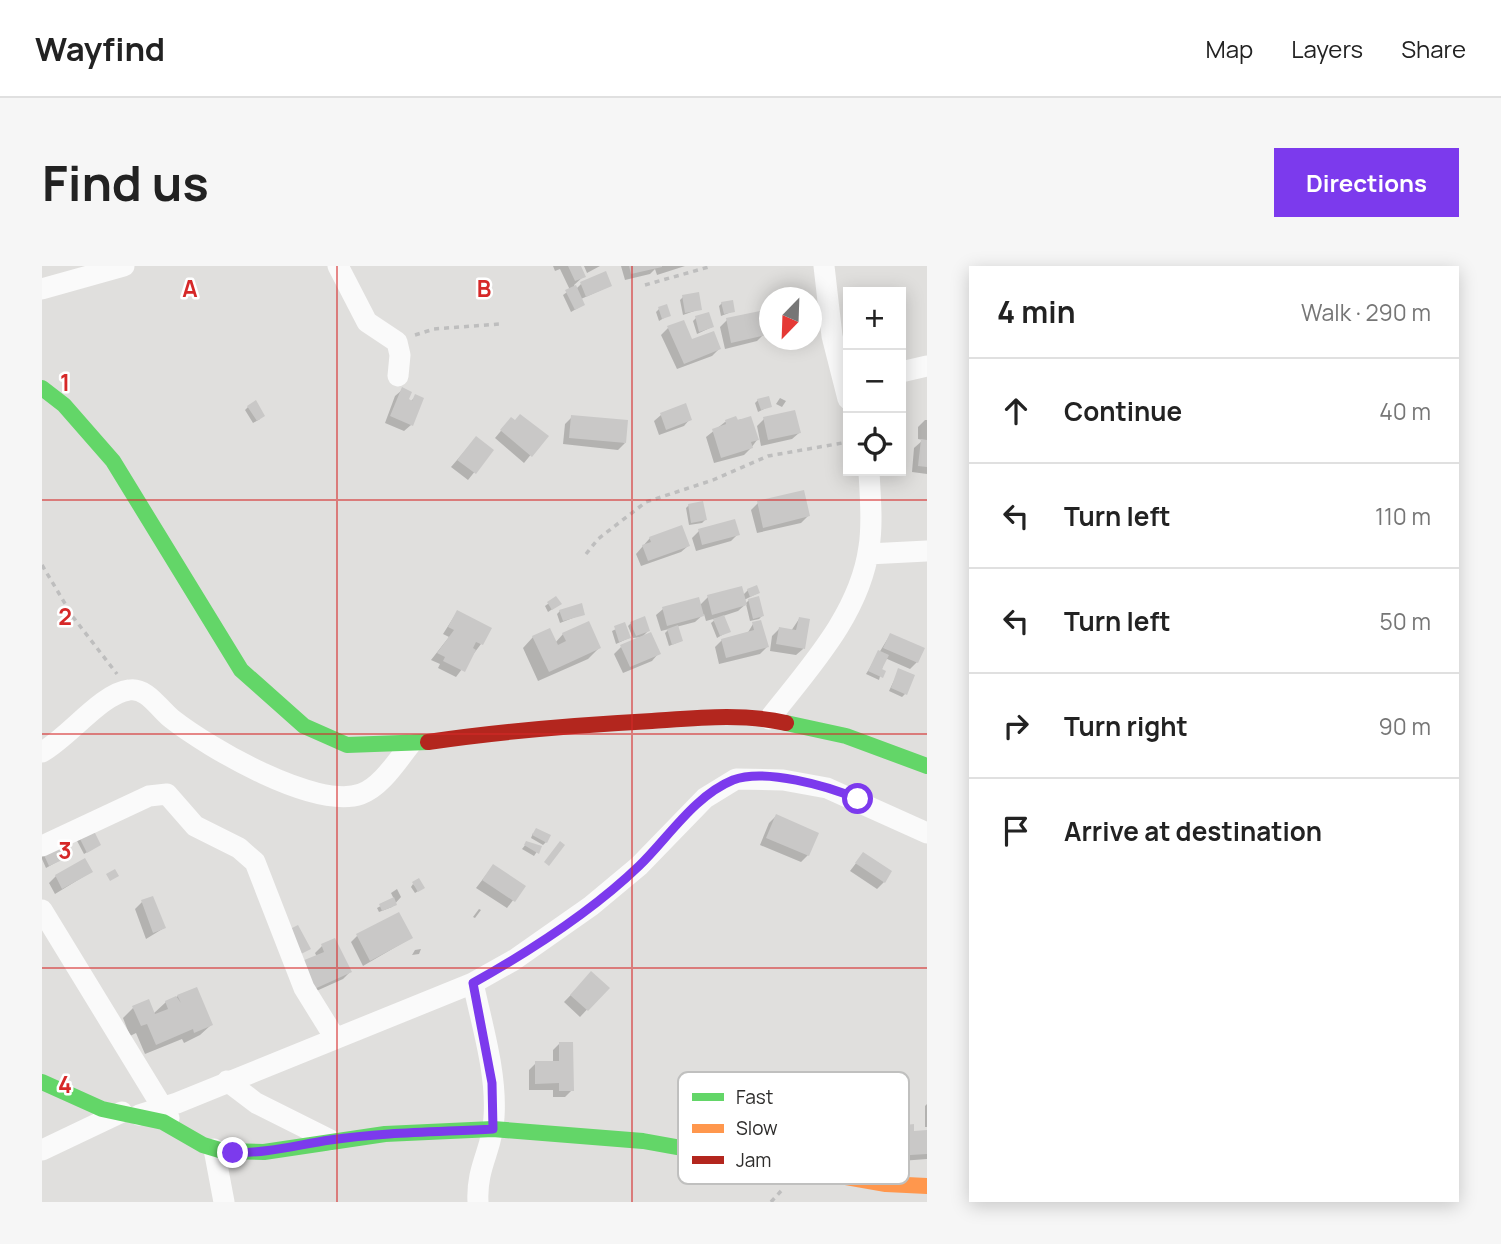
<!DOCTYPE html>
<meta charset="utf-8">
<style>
:root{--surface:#fff;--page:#f6f6f6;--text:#222;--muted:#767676;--line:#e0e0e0;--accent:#7c3aed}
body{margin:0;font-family:Manrope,sans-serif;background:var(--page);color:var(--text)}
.controls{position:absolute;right:21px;top:21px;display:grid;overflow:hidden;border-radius:0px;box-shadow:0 4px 18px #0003}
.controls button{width:63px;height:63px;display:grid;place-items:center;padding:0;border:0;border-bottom:2px solid var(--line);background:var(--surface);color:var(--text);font:35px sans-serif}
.compass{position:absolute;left:717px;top:21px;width:63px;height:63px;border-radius:50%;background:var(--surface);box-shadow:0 4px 18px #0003;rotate:203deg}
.stop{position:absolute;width:21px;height:21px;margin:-16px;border:5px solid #7c3aed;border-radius:50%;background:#fff}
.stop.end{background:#7c3aed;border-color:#fff;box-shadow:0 2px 7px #0008}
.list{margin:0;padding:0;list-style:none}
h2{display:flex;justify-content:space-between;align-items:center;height:91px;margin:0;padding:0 28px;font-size:30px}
h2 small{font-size:23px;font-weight:400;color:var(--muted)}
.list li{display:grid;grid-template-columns:46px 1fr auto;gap:21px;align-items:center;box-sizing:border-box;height:105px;padding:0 28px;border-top:2px solid var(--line)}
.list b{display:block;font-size:26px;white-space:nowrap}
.list em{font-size:23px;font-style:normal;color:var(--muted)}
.icon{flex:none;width:38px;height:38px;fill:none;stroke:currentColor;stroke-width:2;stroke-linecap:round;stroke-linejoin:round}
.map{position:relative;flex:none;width:885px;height:936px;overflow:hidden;border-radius:0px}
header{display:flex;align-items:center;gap:42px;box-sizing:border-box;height:98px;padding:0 35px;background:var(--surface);border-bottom:2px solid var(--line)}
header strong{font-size:33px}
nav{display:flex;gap:38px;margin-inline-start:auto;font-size:24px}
.intro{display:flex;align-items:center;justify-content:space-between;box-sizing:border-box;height:168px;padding:0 42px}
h1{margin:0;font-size:49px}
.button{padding:18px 32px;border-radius:0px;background:var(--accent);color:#fff;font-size:24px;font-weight:700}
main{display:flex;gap:42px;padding:0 42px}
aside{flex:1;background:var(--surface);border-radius:0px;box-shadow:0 4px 18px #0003}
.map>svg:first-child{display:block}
.shadow{fill:#0003}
.building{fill:#c9c8c7}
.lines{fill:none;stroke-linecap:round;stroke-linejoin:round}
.path{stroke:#bebebe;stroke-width:3.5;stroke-dasharray:5 5;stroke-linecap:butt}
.street{stroke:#fafafa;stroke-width:21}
.fast{stroke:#63d668;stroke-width:16}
.slow{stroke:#ff974d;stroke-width:16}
.jam{stroke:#b3261e;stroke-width:16}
.route{stroke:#7c3aed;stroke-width:9}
.grid{fill:none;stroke:#d62828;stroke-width:2;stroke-opacity:0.55}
.key{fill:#fff;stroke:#c0c0bf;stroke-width:2}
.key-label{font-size:19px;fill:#2d2c2b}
.grid-label{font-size:23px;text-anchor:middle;font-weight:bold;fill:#d62828;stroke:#fff;stroke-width:5;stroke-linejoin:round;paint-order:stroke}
</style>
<header>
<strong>Wayfind</strong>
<nav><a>Map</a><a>Layers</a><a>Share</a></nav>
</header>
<div class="intro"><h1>Find us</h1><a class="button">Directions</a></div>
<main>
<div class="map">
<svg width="885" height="936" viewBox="0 0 885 936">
<rect width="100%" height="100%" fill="#e0dfdd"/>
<!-- shadow -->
<path class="shadow" d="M511 0H537L542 10 532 19 534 23 539 18 568 20 539 33 541 39 529 46 521 29 528 24 518 3 513 5Z
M542 0H558L545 7Z
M579 0H643L615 9 613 3 608 8 583 14Z
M641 31 658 43 641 49 638 34Z
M680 37 692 45 679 50 677 40Z
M617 43 627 49 617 55 614 46Z
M727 46V67L724 49Z
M654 52 670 61 655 68 651 55Z
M685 54 722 68 715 75 683 83 678 61Z
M641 56 649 76 677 83 670 90 635 103 619 69 626 62Z
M729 74H743L729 77Z
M360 124 365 135 368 136 374 130 369 159 362 165 343 157 353 130Z
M738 132 744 135 740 141 734 138Z
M716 134 728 140 716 146 713 137Z
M206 141 218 153 211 157 203 144Z
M619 149 648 153 642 160 617 169 612 155Z
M530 151 583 177 576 184 521 178 523 158Z
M708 152 715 174 709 182 702 189 672 197 664 171 683 156Z
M722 153 757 167 750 173 719 180 715 160Z
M883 154H885V208L870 206 872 182 881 174 876 173V161Z
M463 160 504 170 482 197 453 172Z
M434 172 450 184 426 214 409 201Z
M716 237 766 250 759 257 715 267 709 244Z
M647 239 663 254 660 257 647 259 644 242Z
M657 265 696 268 689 275 654 285 650 272Z
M608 272 646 280 639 286 599 300 594 288Z
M706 324 716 327 702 334 703 338 707 334 720 350 717 353 708 355 704 338 696 345 681 350 687 365 675 372 669 357 675 352 664 355 662 348 653 356 634 361 639 375 627 380 623 367 627 363 619 365 614 349 621 343 657 340 666 331 701 329Z
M514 332 515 340 506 346 503 340Z
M518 345 541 348 518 357 515 348Z
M415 346 439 378 414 411 396 402 398 398 389 394 407 371 401 368Z
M757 353 761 383 754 389 728 385 730 370 737 363 749 365Z
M589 357 606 365 600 371 591 372 586 360Z
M711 358 725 381 718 388 677 398 673 381 680 374 705 368Z
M582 359 587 372 574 378 570 365Z
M521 368 557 382 546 393 496 415 481 382 491 371 513 377Z
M848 369 875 396 868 403 843 392 837 414 824 408Z
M579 381 616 388 610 395 581 407 572 388Z
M857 404 863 428 860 431 847 425Z
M734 550 775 568 766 589 759 596 718 579 727 557Z
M491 567 504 576 501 579 489 572Z
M33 571 57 579 42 588Z
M484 578 498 581 492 590 480 583Z
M821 588 842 616 835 623 808 605Z
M27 589 4 602 0 593V590Z
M451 600 482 620 465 642 434 622Z
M49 606 13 628 7 617 14 610Z
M371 618 378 624 373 627 369 621Z
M355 623 359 631 350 641 337 646 335 642 352 633 349 627Z
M100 636 122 662 104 673 93 643Z
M437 643 439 644 433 652 431 651Z
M315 670 369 672 321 700 309 676Z
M280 680 308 706 301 713 261 731 275 691 273 687Z
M379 683 377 688 370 689 373 684Z
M549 708 565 722 538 751 522 736Z
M136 730 169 759 158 769 142 777 140 773 103 788 94 767 88 770 81 752 91 742 111 748 124 736Z
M518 777 530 824 523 831H511V824H487V804L494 797H511V784Z
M885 838V861H883V840Z
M854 861 871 867 885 866V893L846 896 844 875Z"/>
<!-- building -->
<path class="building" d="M526 0H539L544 11 533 15Z
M587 0H620V1L589 8Z
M564 5 570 20 544 31 538 16Z
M534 19 543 39 533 44 523 24Z
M657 26 660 44 643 47 640 29Z
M691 34 693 46 682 48 679 36Z
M625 38 629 50 620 53 616 41Z
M718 45 724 69 689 77 684 52Z
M667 46 672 61 657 66 653 50Z
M642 54 650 73 672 65 679 83 642 98 625 60Z
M360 121 370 126 367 133 370 135 373 128 382 132 371 160 348 150Z
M727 130 730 141 719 144 715 133Z
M214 134 223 150 215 155 205 140Z
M644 137 650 154 624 164 618 147Z
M753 144 759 167 726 174 721 151Z
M478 148 507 170 490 191 458 164 469 151 473 154Z
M529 149 586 154 584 177 527 172Z
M694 150 696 154 709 150 717 174 709 176 711 182 679 192 670 163 684 158 683 154Z
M434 170 452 184 434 208 415 194Z
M879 173 885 174V201L876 200Z
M762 224 768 250 721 262 715 235Z
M661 235 665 254 649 257 646 238Z
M693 253 698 269 660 279 656 263Z
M640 259 648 280 606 295 600 279 609 276 607 271Z
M715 319 718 327 708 331 705 323Z
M700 320 705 339 670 349 665 329Z
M514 330 520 338 510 344 505 336Z
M717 330 722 350 711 353 706 333Z
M657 331 662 350 625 360 620 341Z
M540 337 543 349 521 355 517 344Z
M415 344 450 362 441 379 434 376 431 382 434 384 423 406 401 395 403 391 395 387 412 364 406 361Z
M682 349 689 366 678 370 671 353Z
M603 350 608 365 594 370 588 356Z
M757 351 768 353 763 383 734 378 737 361 754 364Z
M719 354 727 381 684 392 679 373 712 364 710 356Z
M547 355 559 382 507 406 490 370 508 362 516 379 524 375 520 367Z
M583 356 589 372 577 376 572 360Z
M636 359 641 375 630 379 625 363Z
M609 366 619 388 588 401 578 379Z
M848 367 883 382 876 397 841 382Z
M836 384 847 389 840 403 844 405 841 412 826 405Z
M856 402 873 409 865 429 849 422Z
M734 548 777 567 767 590 724 572Z
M49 559 59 579 45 587 35 567Z
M494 562 509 569 505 577 490 569Z
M484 575 500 580 497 588 482 579Z
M518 575 523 579 507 600 502 596Z
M22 576 29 590 7 600 1 587Z
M821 586 850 605 843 617 813 597Z
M43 592 51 606 20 623 13 609Z
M451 598 484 620 473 636 440 614Z
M73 603 77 610 68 615 64 608Z
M377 612 383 622 376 626 370 616Z
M111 630 124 662 111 667 99 634Z
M352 631 355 639 340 645 337 638Z
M357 646 371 672 328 695 314 668Z
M256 659 269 683 255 690 248 663Z
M293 672 310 706 268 725 255 697 282 686 279 678Z
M549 705 568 722 546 745 528 729Z
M155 721 171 759 152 767 151 763 114 779 105 758 99 760 90 740 107 733 113 748 126 743 123 735 134 730 139 737 135 729Z
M517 776H531L532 825H517V817L493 818V795H517Z
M872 858V865L885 864V888L852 890 850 866H854V860Z"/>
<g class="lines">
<!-- path -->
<path class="path" d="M603 19 670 0
M373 69 392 63 458 58
M544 288 556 273 604 236 671 214 726 190 806 176
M0 299 31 351 75 408
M729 936 739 925"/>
<!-- street -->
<path class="street" d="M296 0 325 56 355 76 358 89 356 110
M782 0 790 70 806 133
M0 23 82 0
M859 106 885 100
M826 288 885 285
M727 453C767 402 818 348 827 281 831 257 828 229 827 205
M0 486C26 472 60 427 87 424 105 421 117 443 130 453 167 482 273 544 319 528 339 521 355 495 368 479
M0 580 107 530 125 528 153 560 197 582 213 596 262 722 293 772
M0 644 127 852
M431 717C440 759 455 808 452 851 451 883 434 900 436 936
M185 815 214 837 288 874
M97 849 135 837 431 717 472 694 549 640 597 600 663 532 694 513 741 514 785 522 885 567
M172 883 182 936
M0 884 80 846"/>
<!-- fast -->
<path class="fast" d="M0 122 22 139 71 195 199 404 262 460 305 479 386 476
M744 457 804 470 885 500
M0 816 60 843 121 856 161 879 181 885 222 886 343 868 451 863 601 875 712 895"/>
<!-- slow -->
<path class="slow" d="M712 895 844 918 885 920"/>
<!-- jam -->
<path class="jam" d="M386 476C461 465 535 459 610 455 654 452 701 447 744 457"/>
</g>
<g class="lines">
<!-- route -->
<path class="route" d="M191 887C225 887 255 879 288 874 342 866 397 866 451 863L450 817 431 717C490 684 548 647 597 600 626 572 652 530 691 514 723 502 786 520 816 533"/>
</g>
<!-- grid -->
<path class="grid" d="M295 0V936M590 0V936M0 234H885M0 468H885M0 702H885"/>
<!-- legend -->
<rect x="636" y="806" width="231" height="112" rx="10" class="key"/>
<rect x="650" y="827" width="32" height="8" fill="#63d668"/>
<rect x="650" y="858" width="32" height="9" fill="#ff974d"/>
<rect x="650" y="890" width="32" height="8" fill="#b3261e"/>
<g class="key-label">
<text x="694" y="838">Fast</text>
<text x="694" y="869">Slow</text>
<text x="694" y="901">Jam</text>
</g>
<g class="grid-label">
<text x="148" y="31">A</text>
<text x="442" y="31">B</text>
<text x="23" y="125">1</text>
<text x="23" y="359">2</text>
<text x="23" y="593">3</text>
<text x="23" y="827">4</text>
</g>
</svg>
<div class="controls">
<button>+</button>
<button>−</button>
<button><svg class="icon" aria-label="locate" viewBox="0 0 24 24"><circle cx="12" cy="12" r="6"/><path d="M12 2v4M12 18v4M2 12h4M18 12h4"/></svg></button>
</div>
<svg class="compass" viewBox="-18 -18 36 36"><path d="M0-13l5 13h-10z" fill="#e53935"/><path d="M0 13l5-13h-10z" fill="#767676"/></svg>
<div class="stop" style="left:816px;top:533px"></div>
<div class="stop end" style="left:191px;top:887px"></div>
</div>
<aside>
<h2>4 min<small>Walk · 290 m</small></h2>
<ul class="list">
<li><svg class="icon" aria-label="ahead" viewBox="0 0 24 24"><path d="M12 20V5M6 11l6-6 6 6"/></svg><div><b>Continue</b></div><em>40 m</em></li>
<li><svg class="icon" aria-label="left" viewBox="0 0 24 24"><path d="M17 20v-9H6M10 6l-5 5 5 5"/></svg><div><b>Turn left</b></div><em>110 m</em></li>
<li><svg class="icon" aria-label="left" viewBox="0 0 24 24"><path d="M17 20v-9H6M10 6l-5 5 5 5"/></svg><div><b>Turn left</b></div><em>50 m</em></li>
<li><svg class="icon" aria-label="right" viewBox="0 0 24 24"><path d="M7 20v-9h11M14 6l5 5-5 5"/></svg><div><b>Turn right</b></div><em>90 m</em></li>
<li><svg class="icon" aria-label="arrive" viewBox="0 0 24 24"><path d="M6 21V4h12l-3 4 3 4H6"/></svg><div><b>Arrive at destination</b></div></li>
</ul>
</aside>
</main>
